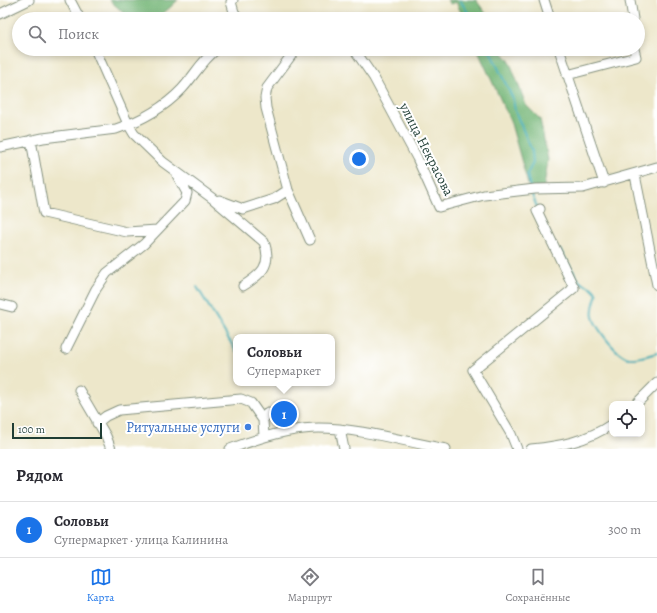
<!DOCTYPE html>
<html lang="ru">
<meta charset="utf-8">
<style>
:root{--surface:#fff;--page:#f2f2f3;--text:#2b2b33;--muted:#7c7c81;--line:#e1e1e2;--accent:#1a73e8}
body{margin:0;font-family:Alegreya,serif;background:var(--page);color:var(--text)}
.controls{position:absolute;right:12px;bottom:12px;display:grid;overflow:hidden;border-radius:8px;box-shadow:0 2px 6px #0003}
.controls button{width:36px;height:36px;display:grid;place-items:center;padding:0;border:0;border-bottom:1px solid var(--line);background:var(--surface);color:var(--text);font:20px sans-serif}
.scale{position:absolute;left:12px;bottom:10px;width:90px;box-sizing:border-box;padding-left:4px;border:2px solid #1f3d34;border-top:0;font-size:11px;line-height:14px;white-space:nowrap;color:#1f3d34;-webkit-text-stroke:3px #fff;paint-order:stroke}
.you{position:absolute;left:359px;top:159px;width:14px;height:14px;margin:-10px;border:3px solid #fff;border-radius:50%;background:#1a73e8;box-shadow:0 0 0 6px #1a73e833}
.badge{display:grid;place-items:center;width:26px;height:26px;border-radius:50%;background:var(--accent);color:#fff;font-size:13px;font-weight:700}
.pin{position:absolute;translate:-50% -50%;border:2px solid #fff;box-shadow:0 1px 4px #0006}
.popup{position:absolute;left:233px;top:334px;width:102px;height:52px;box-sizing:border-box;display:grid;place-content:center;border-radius:8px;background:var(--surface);filter:drop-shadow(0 1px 3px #0005);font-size:13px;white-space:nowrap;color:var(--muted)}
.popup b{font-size:15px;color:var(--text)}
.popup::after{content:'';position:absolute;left:50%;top:100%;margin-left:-8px;border:8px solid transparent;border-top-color:var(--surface)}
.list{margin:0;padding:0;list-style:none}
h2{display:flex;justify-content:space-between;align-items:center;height:52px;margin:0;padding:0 16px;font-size:17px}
h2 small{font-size:13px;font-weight:400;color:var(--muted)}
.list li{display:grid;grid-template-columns:26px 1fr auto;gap:12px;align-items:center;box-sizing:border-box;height:56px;padding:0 16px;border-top:1px solid var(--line)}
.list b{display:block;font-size:15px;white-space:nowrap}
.list p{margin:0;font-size:13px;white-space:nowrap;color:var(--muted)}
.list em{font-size:13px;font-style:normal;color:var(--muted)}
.icon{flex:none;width:22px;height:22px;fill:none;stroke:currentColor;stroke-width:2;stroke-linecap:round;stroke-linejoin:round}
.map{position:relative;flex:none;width:657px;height:449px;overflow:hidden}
.search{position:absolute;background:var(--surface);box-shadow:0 2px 6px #0003;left:12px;right:12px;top:12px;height:44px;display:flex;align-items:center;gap:10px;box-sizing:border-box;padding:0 14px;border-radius:22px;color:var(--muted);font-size:15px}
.sheet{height:108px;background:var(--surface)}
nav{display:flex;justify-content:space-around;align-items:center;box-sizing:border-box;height:56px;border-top:1px solid var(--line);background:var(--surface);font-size:11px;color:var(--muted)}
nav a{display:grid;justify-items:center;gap:2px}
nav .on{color:var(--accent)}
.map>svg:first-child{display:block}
.forest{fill:#75b677;stroke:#4a7a56}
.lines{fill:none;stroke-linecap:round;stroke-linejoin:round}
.stream{stroke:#3bacb6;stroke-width:2}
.minor-casing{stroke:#86927f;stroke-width:11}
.minor{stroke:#fff;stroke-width:9}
.shop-dot{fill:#3f7fe0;stroke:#fff;stroke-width:1.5}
.labels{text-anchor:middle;stroke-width:4;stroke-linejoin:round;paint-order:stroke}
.street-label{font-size:14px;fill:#1f3d34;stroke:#fff}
.shop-label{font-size:14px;fill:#366cbe;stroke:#fff;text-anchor:end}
</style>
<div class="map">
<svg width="657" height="449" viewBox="0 0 657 449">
<rect width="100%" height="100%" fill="#fff"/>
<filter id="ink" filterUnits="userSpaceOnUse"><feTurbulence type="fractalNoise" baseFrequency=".025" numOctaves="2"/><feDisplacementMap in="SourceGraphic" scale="8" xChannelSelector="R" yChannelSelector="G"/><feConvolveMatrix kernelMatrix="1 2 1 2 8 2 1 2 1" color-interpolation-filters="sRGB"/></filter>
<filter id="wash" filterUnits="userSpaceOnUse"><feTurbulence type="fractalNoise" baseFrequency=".012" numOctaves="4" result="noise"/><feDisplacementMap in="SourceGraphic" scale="16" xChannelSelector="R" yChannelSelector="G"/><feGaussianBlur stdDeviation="0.9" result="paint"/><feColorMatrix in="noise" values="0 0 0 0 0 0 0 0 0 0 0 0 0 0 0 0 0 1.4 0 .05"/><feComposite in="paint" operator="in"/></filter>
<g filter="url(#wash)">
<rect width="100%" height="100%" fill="#ede7ca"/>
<!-- forest -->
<path class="forest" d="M109 0H178C158 19 158 19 131 19Z
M447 0H476L490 19H464L456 2 450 4Z
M477 49H499L509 60 526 105 540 119 548 160 544 186 529 188 510 120Z"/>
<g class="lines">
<!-- stream -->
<path class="stream" d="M460 0 472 19
M489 49 513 99 515 111 532 151 533 163 527 174 530 187
M532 195 537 207
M560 250 580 282 592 288 597 293C595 301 591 309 593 317 596 328 618 357 629 358 638 359 649 355 657 353
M197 287 236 351"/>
</g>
</g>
<g filter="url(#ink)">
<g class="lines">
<!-- minor casing -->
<g class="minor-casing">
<path id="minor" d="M70 0 80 19
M233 0 231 2 234 12 239 19
M544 0 550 19
M630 0 633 19
M0 14 29 0
M95 49 128 124 134 134 163 162 212 198 264 242C273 266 260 275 243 286
M296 49 267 88 265 98 266 108 288 190 310 240
M354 49 374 78 417 158 439 207 484 195 535 189 583 188 657 167
M559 49 604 183
M567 75 636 57 634 49
M31 140 44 213 127 232 157 230
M0 147 43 138 116 129C140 121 165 107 182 89 194 76 202 60 217 49
M635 175 657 285
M219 200 243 209 274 199 288 190
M0 304 12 307
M66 349 96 289 107 273 144 244 185 201 187 193 177 175
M79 390 106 436 111 449
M636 404 657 383
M97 423 106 416 119 410 241 399 251 403 263 420
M340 429 344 449
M264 436 263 420 268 412
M230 449C258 438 289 428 319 428 359 428 406 442 446 449
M517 449 511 434 473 370 574 288 539 215 537 211 540 209
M531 449C561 446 587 441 612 424"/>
</g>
<!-- minor -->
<use href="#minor" class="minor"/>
</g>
</g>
<!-- markers -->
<circle class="shop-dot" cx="248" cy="427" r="4"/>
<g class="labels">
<!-- street labels -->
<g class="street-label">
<text transform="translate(427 149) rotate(63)" y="5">улица Некрасова</text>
</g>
<!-- shop labels -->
<g class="shop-label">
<text x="240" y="432">Ритуальные услуги</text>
</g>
</g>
</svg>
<div class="controls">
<button><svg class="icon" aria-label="locate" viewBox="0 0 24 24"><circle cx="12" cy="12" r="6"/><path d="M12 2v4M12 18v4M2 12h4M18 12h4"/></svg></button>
</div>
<div class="scale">100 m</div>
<div class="you"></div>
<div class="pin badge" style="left:284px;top:414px">1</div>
<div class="popup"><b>Соловьи</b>Супермаркет</div>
<div class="search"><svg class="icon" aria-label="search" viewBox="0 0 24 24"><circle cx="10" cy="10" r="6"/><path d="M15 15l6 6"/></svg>Поиск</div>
</div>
<section class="sheet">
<h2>Рядом<small></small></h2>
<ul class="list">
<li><span class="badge">1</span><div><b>Соловьи</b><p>Супермаркет · улица Калинина</p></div><em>300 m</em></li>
</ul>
</section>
<nav>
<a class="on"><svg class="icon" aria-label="map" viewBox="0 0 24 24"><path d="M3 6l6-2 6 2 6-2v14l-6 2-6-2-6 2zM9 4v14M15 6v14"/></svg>Карта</a>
<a><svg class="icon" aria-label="directions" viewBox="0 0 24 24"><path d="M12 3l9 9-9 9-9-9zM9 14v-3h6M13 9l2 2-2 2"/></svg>Маршрут</a>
<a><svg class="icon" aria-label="saved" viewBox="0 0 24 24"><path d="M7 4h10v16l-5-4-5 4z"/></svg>Сохранённые</a>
</nav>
